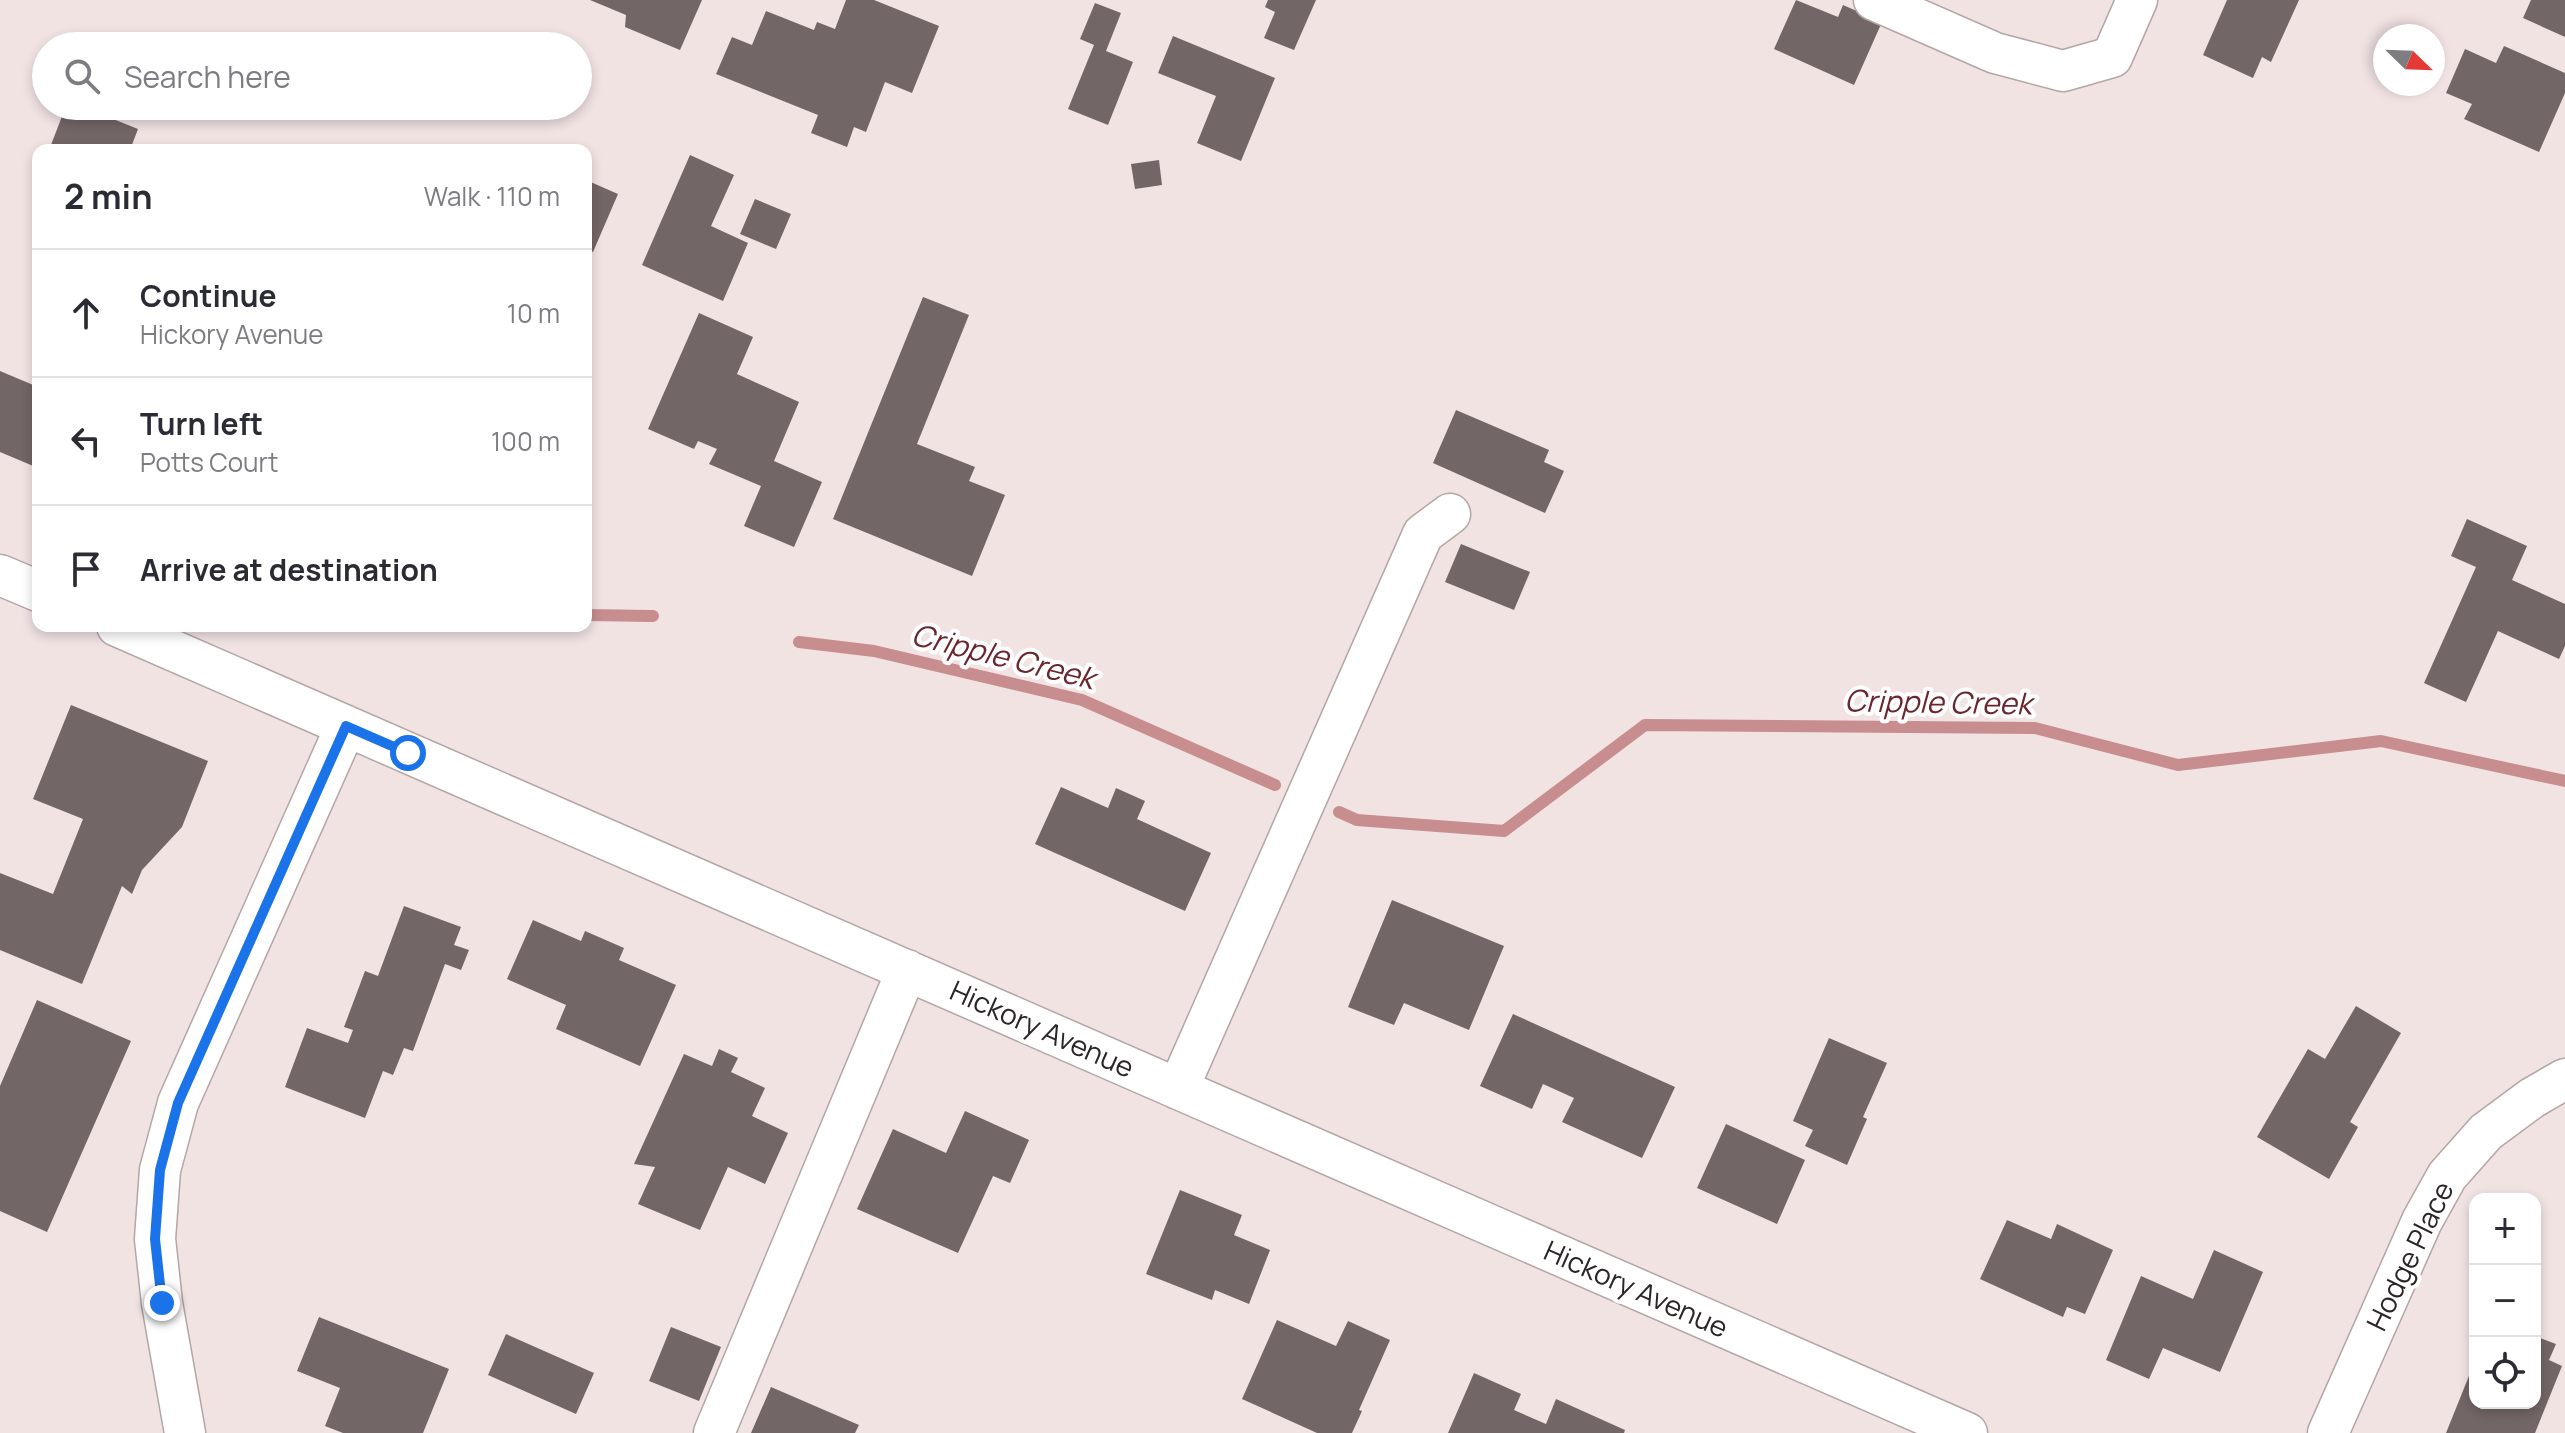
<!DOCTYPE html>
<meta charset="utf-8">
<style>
:root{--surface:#fff;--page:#f2f2f3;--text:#2b2b33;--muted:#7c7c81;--line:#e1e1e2}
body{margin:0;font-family:Manrope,sans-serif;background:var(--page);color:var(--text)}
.controls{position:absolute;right:24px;bottom:24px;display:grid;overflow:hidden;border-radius:16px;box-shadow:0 4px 12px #0003}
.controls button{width:72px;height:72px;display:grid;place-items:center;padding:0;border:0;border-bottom:2px solid var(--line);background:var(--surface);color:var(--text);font:40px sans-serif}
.compass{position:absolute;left:2373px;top:24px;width:72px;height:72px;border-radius:50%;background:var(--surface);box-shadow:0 4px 12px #0003;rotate:113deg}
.stop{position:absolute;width:24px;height:24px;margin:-18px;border:6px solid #1a73e8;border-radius:50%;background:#fff}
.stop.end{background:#1a73e8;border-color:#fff;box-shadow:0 2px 8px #0008}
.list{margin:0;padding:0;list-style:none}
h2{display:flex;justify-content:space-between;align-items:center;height:104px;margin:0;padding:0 32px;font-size:34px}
h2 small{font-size:26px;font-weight:400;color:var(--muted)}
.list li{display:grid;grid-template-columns:52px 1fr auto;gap:24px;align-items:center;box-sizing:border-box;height:128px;padding:0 32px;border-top:2px solid var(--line)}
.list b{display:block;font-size:30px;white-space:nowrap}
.list p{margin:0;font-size:26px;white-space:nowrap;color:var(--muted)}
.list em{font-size:26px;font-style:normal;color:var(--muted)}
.icon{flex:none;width:44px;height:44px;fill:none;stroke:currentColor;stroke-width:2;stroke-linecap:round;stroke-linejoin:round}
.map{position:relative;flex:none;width:2565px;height:1433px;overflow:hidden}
.search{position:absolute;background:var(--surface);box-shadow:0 4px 12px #0003;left:32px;top:32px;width:560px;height:88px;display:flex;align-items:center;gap:20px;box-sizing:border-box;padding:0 28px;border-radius:44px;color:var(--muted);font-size:30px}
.panel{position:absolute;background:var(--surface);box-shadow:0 4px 12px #0003;left:32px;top:144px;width:560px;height:488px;border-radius:16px}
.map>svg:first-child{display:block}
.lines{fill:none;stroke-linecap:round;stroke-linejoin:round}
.stream{stroke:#c78d8f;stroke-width:12}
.building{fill:#736666}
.minor-casing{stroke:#b5a6a6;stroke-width:43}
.minor{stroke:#fff;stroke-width:40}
.route{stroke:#1a73e8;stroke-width:10}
.labels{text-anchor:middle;stroke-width:8;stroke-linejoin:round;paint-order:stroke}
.street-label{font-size:28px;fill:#2b2626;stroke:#fff}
.water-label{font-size:30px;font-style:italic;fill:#6b252c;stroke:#fff}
</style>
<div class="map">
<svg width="2565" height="1433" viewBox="0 0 2565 1433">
<rect width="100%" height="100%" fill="#f2e3e3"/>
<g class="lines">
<!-- stream -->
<path class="stream" d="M586 615 653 616
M799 642 874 651 1082 700 1275 785
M1339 812 1357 820 1504 831 1645 725 2035 728 2178 765 2381 741 2565 781"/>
</g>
<!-- building -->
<path class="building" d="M590 0H702L680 50 625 27 626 15Z
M846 0H874L939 26 912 93 885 82 866 132 854 127 847 147 811 133 818 115 716 74 732 37 752 45 766 11 814 30 817 22 835 29Z
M1268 0H1316L1294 50 1264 38 1275 12 1265 7Z
M1796 0 1838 17 1843 5 1882 22 1854 85 1774 49Z
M2227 0H2299L2271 62 2262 57 2253 78 2203 55Z
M2531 0H2565V37L2523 18Z
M1095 3 1121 13 1106 51 1133 62 1108 125 1068 109 1094 45 1080 39Z
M1173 36 1275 78 1241 161 1197 143 1216 96 1158 73Z
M2504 46 2565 73V93L2539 152 2464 119 2472 104 2446 93 2465 49 2496 63Z
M66 106H81L138 129 130 150H49Z
M690 155 734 175 711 226 748 243 723 301 642 265Z
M1159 160 1162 185 1135 189 1131 164Z
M586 180 618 194 593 252 586 249Z
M755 199 791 214 776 249 740 234Z
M923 297 969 315 917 444 975 467 969 481 1005 495 972 576 833 519Z
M699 313 753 337 737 374 799 402 774 461 822 482 794 547 744 526 761 486 709 464 717 449 698 441 694 449 648 429Z
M0 371 38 387V468L0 452Z
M1456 410 1549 450 1544 462 1564 471 1545 513 1433 463Z
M2467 519 2527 546 2512 580 2565 604V646L2559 659 2498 631 2466 702 2424 683 2476 567 2451 556Z
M1461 544 1530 572 1514 610 1445 582Z
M71 705 208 761 182 827 142 870 132 894 122 886 82 984 0 950V873L53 894 83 819 33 799Z
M1061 787 1108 808 1116 788 1145 801 1137 819 1211 853 1185 911 1035 844Z
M1392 900 1504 946 1469 1030 1404 1003 1394 1025 1348 1007Z
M404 906 461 927 454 945 469 950 461 970 445 964 413 1051 404 1048 393 1075 383 1071 365 1118 285 1087 307 1028 348 1043 353 1030 344 1027 365 971 378 976Z
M533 920 581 941 585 931 624 948 619 960 676 985 640 1066 556 1029 566 1005 507 979Z
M37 1000 131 1041 47 1232 0 1211V1086Z
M2356 1006 2401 1033 2350 1122 2358 1127 2329 1179 2257 1137 2308 1049 2325 1059Z
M1513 1014 1675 1087 1642 1158 1562 1122 1574 1098 1543 1084 1532 1109 1480 1086Z
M1829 1038 1887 1063 1863 1117 1867 1119 1847 1165 1805 1146 1813 1130 1793 1121Z
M719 1049 738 1058 731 1072 765 1088 752 1116 788 1133 765 1184 728 1167 700 1230 638 1204 655 1167 634 1164 684 1054 712 1066Z
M965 1111 1029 1140 1010 1183 993 1176 958 1253 857 1209 893 1129 946 1153Z
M1726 1124 1805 1160 1777 1224 1697 1188Z
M1180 1190 1242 1215 1234 1235 1270 1250 1249 1304 1215 1290 1212 1300 1146 1274Z
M2007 1220 2051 1239 2057 1224 2113 1250 2085 1314 2067 1307 2063 1317 1980 1279Z
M2214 1250 2263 1272 2220 1372 2163 1348 2149 1379 2106 1360 2141 1276 2193 1299Z
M319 1317 449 1369 423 1433H343L325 1426 340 1388 297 1371Z
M1277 1320 1336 1346 1348 1321 1390 1340 1359 1410 1362 1411 1352 1433H1317L1242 1399Z
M671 1327 721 1347 699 1401 649 1381Z
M506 1334 594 1373 576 1414 488 1375Z
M2535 1336 2556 1344 2549 1360 2562 1366 2535 1433H2446L2475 1361V1403H2535Z
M1474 1373 1521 1394 1514 1410 1546 1424 1556 1399 1625 1430 1624 1433H1448Z
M771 1387 859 1425 855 1433H751Z"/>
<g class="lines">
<!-- minor casing -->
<g class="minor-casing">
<path id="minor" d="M1874 0 1995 53 2063 71 2112 57 2137 0
M0 575 38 591
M117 626 1967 1433
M1178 1089 1423 534 1450 514
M185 1433 162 1303 155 1239 160 1170 178 1103 346 726
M714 1433 907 970
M2328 1433 2422 1221 2447 1176 2486 1132 2532 1098 2565 1079"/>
</g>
<!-- minor -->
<use href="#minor" class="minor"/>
</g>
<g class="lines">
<!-- route -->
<path class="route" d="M162 1303 155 1239 160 1170 178 1103 346 726 408 753"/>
</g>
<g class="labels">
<!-- street labels -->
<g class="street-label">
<text transform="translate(1042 1029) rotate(24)" y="10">Hickory Avenue</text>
<text transform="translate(2410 1256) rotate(-64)" y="10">Hodge Place</text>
<text transform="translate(1636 1289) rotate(24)" y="10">Hickory Avenue</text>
</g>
<!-- water labels -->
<g class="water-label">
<text transform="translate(1003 657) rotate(14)" y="10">Cripple Creek</text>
<text transform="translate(1938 703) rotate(1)" y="10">Cripple Creek</text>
</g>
</g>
</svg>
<div class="controls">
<button>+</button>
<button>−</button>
<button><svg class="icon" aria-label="locate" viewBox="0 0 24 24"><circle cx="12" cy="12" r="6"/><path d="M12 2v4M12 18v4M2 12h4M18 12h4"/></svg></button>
</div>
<svg class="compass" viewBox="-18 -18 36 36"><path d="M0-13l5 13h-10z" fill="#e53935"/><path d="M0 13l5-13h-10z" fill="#7c7c81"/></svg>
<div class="stop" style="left:408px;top:753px"></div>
<div class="stop end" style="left:162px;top:1303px"></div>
<div class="search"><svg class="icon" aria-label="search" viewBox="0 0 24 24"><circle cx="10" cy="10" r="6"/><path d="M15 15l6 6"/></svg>Search here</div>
<section class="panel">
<h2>2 min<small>Walk · 110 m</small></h2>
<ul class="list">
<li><svg class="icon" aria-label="ahead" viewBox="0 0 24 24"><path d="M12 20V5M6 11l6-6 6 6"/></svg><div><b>Continue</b><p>Hickory Avenue</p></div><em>10 m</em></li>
<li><svg class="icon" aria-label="left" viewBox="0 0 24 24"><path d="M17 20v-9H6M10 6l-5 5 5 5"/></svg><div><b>Turn left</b><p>Potts Court</p></div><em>100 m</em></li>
<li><svg class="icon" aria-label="arrive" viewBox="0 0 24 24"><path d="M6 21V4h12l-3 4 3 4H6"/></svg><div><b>Arrive at destination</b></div></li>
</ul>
</section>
</div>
